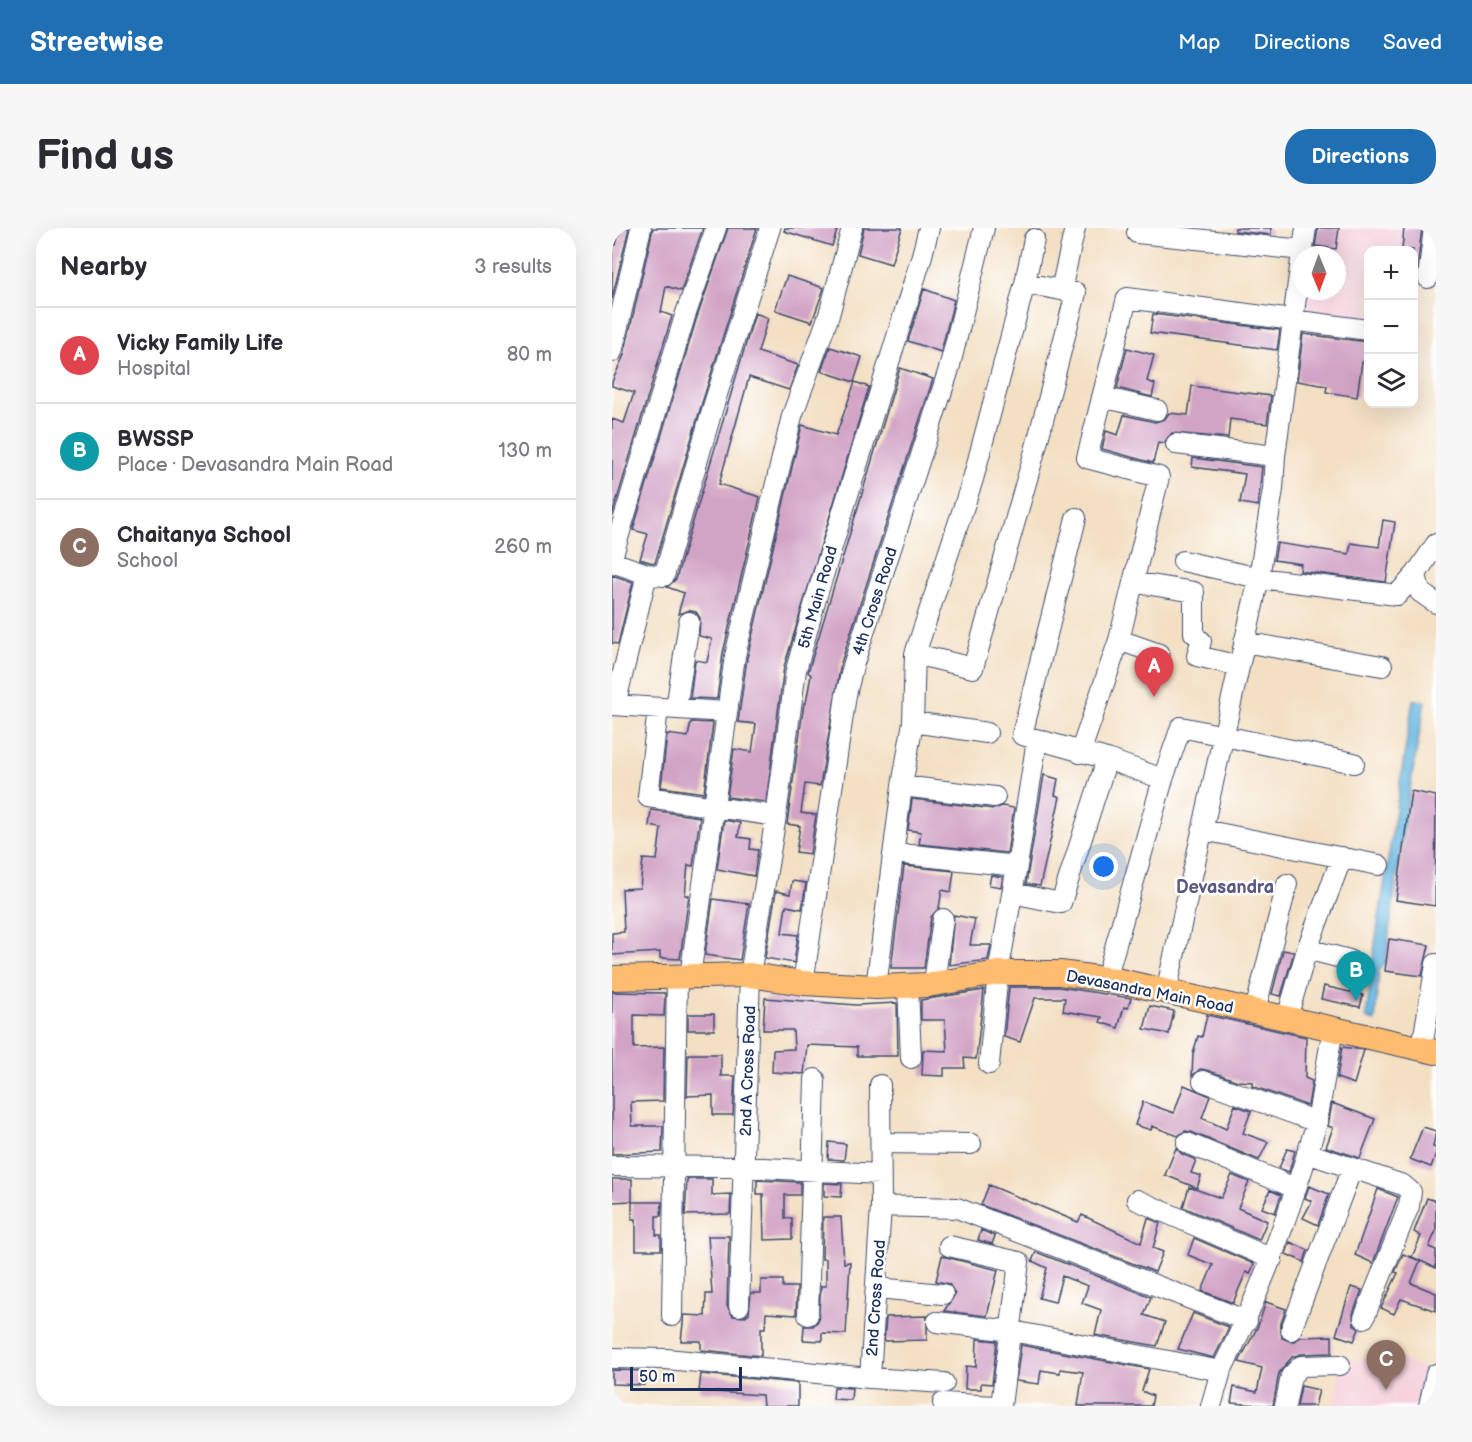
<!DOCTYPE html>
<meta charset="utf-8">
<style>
:root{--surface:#fff;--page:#f7f7f7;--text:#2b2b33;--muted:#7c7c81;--line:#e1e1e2;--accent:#1f6fb2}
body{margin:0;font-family:"Balsamiq Sans",sans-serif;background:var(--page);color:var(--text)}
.controls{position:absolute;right:18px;top:18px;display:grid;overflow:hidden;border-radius:12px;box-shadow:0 6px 24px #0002}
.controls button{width:54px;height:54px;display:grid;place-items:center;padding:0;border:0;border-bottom:2px solid var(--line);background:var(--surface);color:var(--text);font:30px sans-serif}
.compass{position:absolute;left:680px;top:18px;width:54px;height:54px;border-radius:50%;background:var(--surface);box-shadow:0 6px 24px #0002;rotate:179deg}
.scale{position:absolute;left:18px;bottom:15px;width:112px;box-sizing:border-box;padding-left:6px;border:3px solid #1b2f5e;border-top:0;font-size:16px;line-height:21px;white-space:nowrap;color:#1b2f5e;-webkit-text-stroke:4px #fff;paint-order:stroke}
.you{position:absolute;left:492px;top:639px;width:21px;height:21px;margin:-15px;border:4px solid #fff;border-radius:50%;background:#1a73e8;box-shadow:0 0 0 9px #1a73e833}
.badge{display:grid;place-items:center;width:39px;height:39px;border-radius:50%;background:var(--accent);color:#fff;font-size:20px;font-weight:700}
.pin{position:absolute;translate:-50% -50px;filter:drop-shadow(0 2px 3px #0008)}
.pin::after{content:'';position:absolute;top:32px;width:21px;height:18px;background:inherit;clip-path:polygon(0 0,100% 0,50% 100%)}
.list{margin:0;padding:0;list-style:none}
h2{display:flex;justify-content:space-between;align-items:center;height:78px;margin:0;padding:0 24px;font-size:26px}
h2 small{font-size:20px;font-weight:400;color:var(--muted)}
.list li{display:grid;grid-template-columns:39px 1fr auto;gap:18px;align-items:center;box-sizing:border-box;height:96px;padding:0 24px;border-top:2px solid var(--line)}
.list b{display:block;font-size:22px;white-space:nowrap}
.list p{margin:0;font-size:20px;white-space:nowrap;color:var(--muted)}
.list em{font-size:20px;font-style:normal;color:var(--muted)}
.icon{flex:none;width:33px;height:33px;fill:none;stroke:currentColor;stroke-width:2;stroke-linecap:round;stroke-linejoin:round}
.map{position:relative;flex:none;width:824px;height:1178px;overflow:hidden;border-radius:24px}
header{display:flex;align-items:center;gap:36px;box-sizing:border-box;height:84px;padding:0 30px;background:var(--accent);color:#fff}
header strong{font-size:28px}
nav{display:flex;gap:33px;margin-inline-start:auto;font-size:21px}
.intro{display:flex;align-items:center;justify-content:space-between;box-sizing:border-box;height:144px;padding:0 36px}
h1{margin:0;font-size:42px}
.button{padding:15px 27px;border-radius:24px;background:var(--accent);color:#fff;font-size:21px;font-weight:700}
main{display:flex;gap:36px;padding:0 36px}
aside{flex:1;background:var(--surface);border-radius:24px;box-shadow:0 6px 24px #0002}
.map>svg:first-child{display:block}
.built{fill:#f5cfda}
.water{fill:#64b6df;stroke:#40729e;stroke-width:1.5}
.building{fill:#d1a3c5}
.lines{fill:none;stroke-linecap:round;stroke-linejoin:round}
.minor-casing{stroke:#3b496d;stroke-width:22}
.major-casing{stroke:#3b496d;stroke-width:26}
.minor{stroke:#fff;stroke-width:20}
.major{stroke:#febc70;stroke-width:24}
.labels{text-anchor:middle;stroke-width:5;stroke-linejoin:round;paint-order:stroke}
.street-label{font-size:16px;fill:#1b2f5e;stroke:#fff}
.neighbourhood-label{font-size:18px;font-weight:bold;fill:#5b5882;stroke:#fff}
</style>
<header>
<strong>Streetwise</strong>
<nav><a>Map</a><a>Directions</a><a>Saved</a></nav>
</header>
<div class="intro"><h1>Find us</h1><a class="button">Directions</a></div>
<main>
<aside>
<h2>Nearby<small>3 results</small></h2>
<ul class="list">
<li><span class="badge" style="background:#e0444e">A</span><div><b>Vicky Family Life</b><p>Hospital</p></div><em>80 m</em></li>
<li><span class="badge" style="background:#0f9aa8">B</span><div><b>BWSSP</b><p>Place · Devasandra Main Road</p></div><em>130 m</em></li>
<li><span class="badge" style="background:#8d6e63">C</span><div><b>Chaitanya School</b><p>School</p></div><em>260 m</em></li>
</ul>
</aside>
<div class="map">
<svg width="824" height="1178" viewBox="0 0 824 1178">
<rect width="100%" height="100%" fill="#fff"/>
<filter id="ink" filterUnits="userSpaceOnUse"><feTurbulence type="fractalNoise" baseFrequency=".0167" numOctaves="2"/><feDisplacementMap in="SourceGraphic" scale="12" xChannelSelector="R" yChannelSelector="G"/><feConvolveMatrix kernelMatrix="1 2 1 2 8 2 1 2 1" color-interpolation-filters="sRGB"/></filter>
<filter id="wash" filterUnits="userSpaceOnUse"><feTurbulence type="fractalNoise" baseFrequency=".008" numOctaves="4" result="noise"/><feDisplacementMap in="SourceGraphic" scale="24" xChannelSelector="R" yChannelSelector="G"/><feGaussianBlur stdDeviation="1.35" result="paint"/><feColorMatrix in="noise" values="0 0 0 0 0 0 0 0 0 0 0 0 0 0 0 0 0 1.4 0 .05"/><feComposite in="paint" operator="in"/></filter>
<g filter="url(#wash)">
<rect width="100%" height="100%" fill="#f3dfc2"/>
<!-- built -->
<path class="built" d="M699 0H819L804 104 802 22H756V98L686 87 690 63H725V27H695Z
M760 1127 790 1131 824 1146V1178H722L728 1136Z"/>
<!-- water -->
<path class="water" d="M801 472 813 473 792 595 773 735 767 743 763 793 754 790 762 722Z"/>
<g id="blocks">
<!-- building -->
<path class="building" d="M8 0H17L0 71V16L4 17Z
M41 0H91L69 63 54 58 49 84 60 88 0 288V191L12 195 22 165 0 158V154L12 127Z
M116 0H145L90 175 43 335 38 334 28 331 36 306 21 302 84 92Z
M173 0H226L220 18 172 3Z
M252 0H290L279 36 246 26Z
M623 0H659V7L623 3Z
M706 0H727L724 21 703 18Z
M792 0H810L804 50 801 49V22H790Z
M175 48 212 60 200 94 163 82Z
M312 61 342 72 329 124 296 113Z
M143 85 156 90 146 124 186 137 177 162 137 149 107 256 148 269 111 425 105 471 78 470 83 432 95 434 100 411 87 408 88 390 84 384 78 382 66 386 72 365 55 359 64 351Z
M541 86 668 102 665 122 538 105Z
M691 106 756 114V135L750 134 745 169 714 164 715 158 685 153Z
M218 119 250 129 242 154 209 143Z
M515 120 542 127 535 153 543 156 540 169 505 160Z
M288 140 321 151 229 435 208 558 193 556 189 585 204 587 198 626 184 624 188 598 175 596 192 475H194L199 447 196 444Z
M243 154 257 159 172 439 154 574 115 569 122 521 140 524 144 496 126 494 135 430 190 197 224 207Z
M580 158 659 168 655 196 618 191 616 210 560 205 552 215 546 214 541 235 490 221 494 203 506 207 512 187 543 194 553 191 557 185 576 187Z
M581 230 650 239 646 278 628 275 633 246 580 239Z
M771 292 783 294 774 354 688 343 689 336 662 332 665 315 737 326 739 315 767 319Z
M0 347 21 354 6 416 0 415Z
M79 494 101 495 92 565 49 559 55 506 76 509Z
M432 547 446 551 443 567 448 569 428 658 414 656Z
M799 563 824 568 823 678 784 672Z
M300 571 382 581 390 578 402 580 395 625 307 616 309 604 296 602Z
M39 582 88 589 81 638 76 637 73 667H77L68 731 48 730V724L0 727V705L12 704 10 661 28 660 31 631 45 632 49 600 37 598Z
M112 592 128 595 126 609 139 611 138 621 146 622 142 648 105 641Z
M292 638 342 643 339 664 330 662 327 680 319 689 312 740H279Z
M379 647 391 649 389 659 377 657Z
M180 653 194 655 190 681 174 678 170 705 186 707 182 735 153 730 164 663 178 666Z
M101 671 137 676 128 732 93 727Z
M342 687 363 691 358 717H379L376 732 337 737Z
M777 711 817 717 810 748 773 743Z
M671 722 682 724 669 768 660 766Z
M712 758 751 767 748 779 709 771Z
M397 759H447L519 770 516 780 512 779 506 800 488 794 490 789 451 783 453 770H423L408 814 392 809Z
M372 762 364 831 352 830 353 840H332V848L310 847 311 822 335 823 333 792H309V772Z
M0 764 53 765 52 788 22 787V820L52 819 51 873 19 874 20 898H51L50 924 0 926Z
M153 770 244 777 285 775 286 828H245V819L195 817 192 846 160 844 161 822 182 821 181 802H151Z
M538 778 562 783 557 806 532 801Z
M76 786H102V802H76Z
M595 787 694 809 693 850 700 853 696 878 640 858 641 854 626 853 594 842 588 841 580 848 581 826 586 808 590 809Z
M730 819 752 822 742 856 725 850Z
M76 826H109V848H123L121 887H101V867L75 868Z
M572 857 598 868 590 890 614 901 623 877 639 883 631 905 656 914 647 932 579 904 573 903 566 908 540 898 539 902 523 897 531 874 562 885Z
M720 875 763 891 748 930 714 919 721 900 716 898Z
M811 899 824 903 821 919 824 920V926L819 939 798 931Z
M217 914 234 916 232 932 216 931Z
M564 920 570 926 584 932 579 945 589 948 585 960 553 947Z
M675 921 683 923 677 944 667 940Z
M620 947 637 954 626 980 655 993 647 1012 571 979 577 959 609 970Z
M0 951H20V973L0 974Z
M75 951H100V967L119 966 118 986 73 987Z
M145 952 188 954V967H173V990H180V1011L152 1012 151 966H145Z
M212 955 230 956 229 969 212 968Z
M377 957 466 994 470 987 529 1015 536 990 548 995 541 1020 551 1024 543 1044 369 977Z
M697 958 717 966 706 997 691 990 700 973 693 970Z
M766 961 786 969 761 1035 743 1027Z
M658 962 669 967 663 985 650 980Z
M815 970 824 973V1003L817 1019 824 1022V1040L800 1029 809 1008 802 1004Z
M20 974H50L49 988H44V1007H49V1022H24V991H20Z
M211 989H229L232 1035 238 1034 234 1106 210 1105V1113L191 1112 192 1098H201L206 1093 209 1058H214V1031H210Z
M369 1002 383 1008 380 1016 366 1012Z
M96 1008H117L115 1078 121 1088 132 1089 137 1085 139 1065H149V1052H171V1059H185L184 1087 154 1085 153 1100H149V1128L89 1122V1113H69L72 1087 93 1088 94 1066H100Z
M582 1010 642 1036 638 1046 634 1044 621 1075 590 1063 601 1037 576 1027Z
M678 1014 696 1022 692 1034 674 1026Z
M424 1024 539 1069 532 1087 553 1094 545 1118 483 1107 489 1082 470 1075 476 1058 450 1048 443 1074 427 1070 435 1040 420 1033Z
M791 1026 808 1033 799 1055 824 1065V1083L789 1071 782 1086 769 1080 786 1045 783 1044Z
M330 1028 386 1042 375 1088 332 1083 343 1066 337 1056 324 1053Z
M739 1059 750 1062 741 1086 742 1097 747 1101 742 1113 724 1107Z
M654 1074 674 1081 668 1098 670 1110 680 1114 689 1109 720 1108V1125L689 1126 680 1129 667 1145 661 1178 619 1175 622 1159 645 1164 650 1140 627 1134 646 1098Z
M581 1085 617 1099 602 1130 566 1121Z
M315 1088V1112L272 1113 274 1089Z
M365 1111 385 1113 380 1156 369 1155V1161H353L354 1138 364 1139Z
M409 1117 537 1141 530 1163 541 1168 539 1178H466L471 1144 448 1141V1145L429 1142 427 1156 404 1153Z
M0 1142 31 1143 32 1157 0 1156Z
M89 1146 186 1155V1178H151L150 1167 87 1163Z
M689 1158 707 1162 703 1178H685Z
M222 1159 240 1160 239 1172 221 1171Z"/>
</g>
</g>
<g filter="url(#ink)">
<use href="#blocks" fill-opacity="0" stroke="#3b496d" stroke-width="1.5"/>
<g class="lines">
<!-- minor casing -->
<g class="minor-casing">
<path id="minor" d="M525 5 691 22
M690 27 694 0
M816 50 822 0
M413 55 422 11
M0 124 29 0
M490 169 545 182
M663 228 689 32
M464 290 410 507 495 531 551 551
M824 316 804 346 808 364 824 375
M0 330 73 88 104 0
M571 333 647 350 785 367 804 346
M0 334 35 346 52 348 101 179 158 0
M521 354 582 364V405
M507 412 547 426
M589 413 585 428 627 438
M632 414 770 438
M303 426 361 251 413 55 449 62 463 0
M0 477 115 484
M3 477 35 346
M46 480 36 569 164 588
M64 481 77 394
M301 494 375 505
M468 525 507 412 547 249 475 230 515 70 756 102
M290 558 383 569
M591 602 767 637
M282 625 405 638 425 512
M400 665 449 675 495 531
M695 721 737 732
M78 749 123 428 180 188 217 87 240 0
M494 751 551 551 569 499 742 535
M191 755 234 467 241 438 337 141 372 0
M322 755 331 691
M296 758 299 830
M264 759 290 558 301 494 303 426 361 440 423 223 464 65 449 62
M554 764 647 350 661 261 663 228 564 216
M643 783 675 656
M675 790 695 721 730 629
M810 819 824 736
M377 836 386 745 405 638
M591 853 705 894C679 980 650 1063 609 1143
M705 894 721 800
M269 915 359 916
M575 915 683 960
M695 925 791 957 799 964 797 978 752 1090
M0 938 131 939 268 946
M525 972 660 1031
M269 978 345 980 635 1093
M337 1018 407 1034 389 1178
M264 1060 331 1066
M127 1078 138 747 164 588 184 442 205 367 309 31 317 0
M196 1087 203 851
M60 1088 65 749
M325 1094 400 1103 609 1143 599 1178
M679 1102 740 940
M0 1130 54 1131 258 1150 269 978 268 857
M258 1150 332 1155
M331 1175 382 1178
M673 1178 679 1148 689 1138 728 1137
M817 1178 824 1146"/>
</g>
<!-- major casing -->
<g class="major-casing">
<path id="major" d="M0 750 138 747 191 755 264 759 316 757 386 745H448L508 753 824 824"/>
</g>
<!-- minor -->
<use href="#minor" class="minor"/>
<!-- major -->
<use href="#major" class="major"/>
</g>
</g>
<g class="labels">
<!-- street labels -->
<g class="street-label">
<text transform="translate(205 369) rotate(-74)" y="6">5th Main Road</text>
<text transform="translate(262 373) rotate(-72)" y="6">4th Cross Road</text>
<text transform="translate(538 763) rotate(11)" y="6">Devasandra Main Road</text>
<text transform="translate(135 843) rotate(-88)" y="6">2nd A Cross Road</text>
<text transform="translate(263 1070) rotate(-86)" y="6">2nd Cross Road</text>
</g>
<!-- neighbourhood labels -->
<g class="neighbourhood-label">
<text x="613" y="665">Devasandra</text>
</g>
</g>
</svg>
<div class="controls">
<button>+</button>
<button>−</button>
<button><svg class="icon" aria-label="layers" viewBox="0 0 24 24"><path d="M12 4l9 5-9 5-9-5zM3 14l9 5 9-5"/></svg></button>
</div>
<svg class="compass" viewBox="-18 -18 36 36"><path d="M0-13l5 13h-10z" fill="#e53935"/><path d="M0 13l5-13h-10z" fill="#7c7c81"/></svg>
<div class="scale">50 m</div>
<div class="you"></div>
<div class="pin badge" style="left:542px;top:469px;background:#e0444e">A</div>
<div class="pin badge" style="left:744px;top:773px;background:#0f9aa8">B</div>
<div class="pin badge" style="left:774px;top:1162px;background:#8d6e63">C</div>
</div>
</main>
